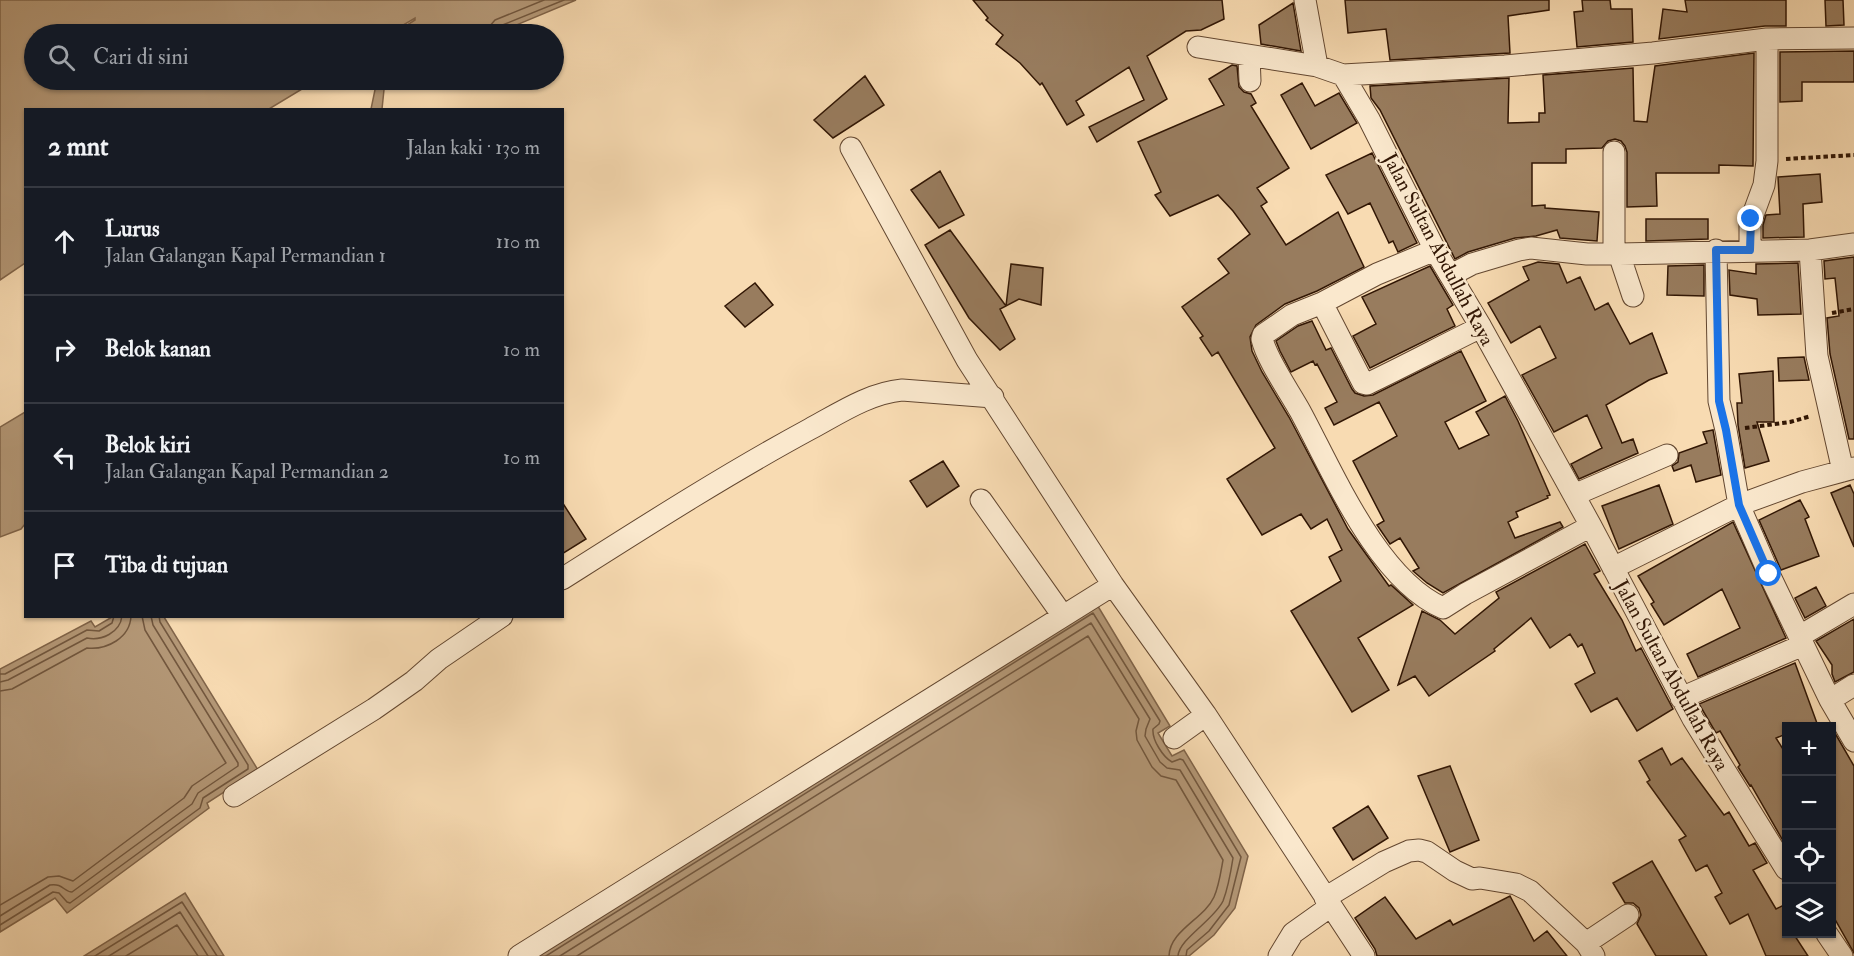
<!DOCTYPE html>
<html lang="id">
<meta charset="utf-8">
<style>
:root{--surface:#171b24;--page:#20242c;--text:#f1f3f6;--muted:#9ea1a6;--line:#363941}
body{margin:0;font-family:"IM FELL Double Pica",serif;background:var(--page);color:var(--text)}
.controls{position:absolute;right:18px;bottom:18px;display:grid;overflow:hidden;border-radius:0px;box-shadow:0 2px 4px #0004}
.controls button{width:54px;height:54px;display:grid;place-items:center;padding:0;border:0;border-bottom:2px solid var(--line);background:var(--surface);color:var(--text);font:30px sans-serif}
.stop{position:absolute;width:18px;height:18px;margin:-14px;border:4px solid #1a73e8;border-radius:50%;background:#fff}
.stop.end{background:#1a73e8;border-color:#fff;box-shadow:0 2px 6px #0008}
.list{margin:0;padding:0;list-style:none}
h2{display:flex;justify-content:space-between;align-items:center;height:78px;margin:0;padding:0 24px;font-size:26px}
h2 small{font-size:20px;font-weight:400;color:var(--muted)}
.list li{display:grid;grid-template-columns:39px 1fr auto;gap:18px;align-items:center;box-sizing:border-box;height:108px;padding:0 24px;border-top:2px solid var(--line)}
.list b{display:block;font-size:22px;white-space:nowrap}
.list p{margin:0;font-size:20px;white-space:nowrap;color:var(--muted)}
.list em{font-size:20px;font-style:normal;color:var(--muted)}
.icon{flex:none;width:33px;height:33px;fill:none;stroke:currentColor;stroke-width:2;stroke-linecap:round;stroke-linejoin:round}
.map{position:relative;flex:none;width:1854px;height:956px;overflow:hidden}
.search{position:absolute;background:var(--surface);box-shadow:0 2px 4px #0004;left:24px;top:24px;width:540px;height:66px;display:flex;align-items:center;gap:15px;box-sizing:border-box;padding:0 21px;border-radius:33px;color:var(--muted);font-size:22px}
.panel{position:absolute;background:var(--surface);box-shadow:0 2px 4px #0004;left:24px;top:108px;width:540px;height:510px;border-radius:0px}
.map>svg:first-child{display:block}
.water{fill:#b49877;stroke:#806449;stroke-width:1.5}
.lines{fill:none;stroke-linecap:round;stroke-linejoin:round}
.shore{stroke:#72573e;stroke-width:1.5}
.building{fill:#987c5e;stroke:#311604;stroke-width:1.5}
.minor-casing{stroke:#634730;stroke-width:23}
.path{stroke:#311604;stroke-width:4;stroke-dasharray:4.5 3;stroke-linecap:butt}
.minor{stroke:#fae8cd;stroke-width:21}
.route{stroke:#1a73e8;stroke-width:8}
.labels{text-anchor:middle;stroke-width:5;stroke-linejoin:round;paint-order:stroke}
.street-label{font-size:20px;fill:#311604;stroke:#fae8cd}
</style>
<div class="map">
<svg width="1854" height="956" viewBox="0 0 1854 956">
<rect width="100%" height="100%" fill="#f8dbb2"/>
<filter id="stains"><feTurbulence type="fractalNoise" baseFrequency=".00333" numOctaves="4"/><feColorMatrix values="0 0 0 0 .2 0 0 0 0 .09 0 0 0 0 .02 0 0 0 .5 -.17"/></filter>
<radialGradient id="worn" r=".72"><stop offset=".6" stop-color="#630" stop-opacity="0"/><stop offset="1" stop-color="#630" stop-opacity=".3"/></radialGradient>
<!-- water -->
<path class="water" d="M0 0H576L495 34H393L415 20V18L388 34H34V80H317L269 109 26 110 25 263 0 280Z
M377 80H385L382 109H371Z
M25 412V524L21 529 0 537V427Z
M1096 603 1170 726 1158 733 1172 756 1184 750 1248 856 1235 908 1214 935 1189 956H535Z
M112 617H164L258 770 207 803 209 808 67 913 55 898 0 932V669L91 621 95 627Z
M185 893 224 956H84Z"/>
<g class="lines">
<!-- shore -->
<path class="shore" d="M488 34 489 27 495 20 544 0
M496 34V30L500 26 564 0
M0 674H5L87 630 99 631 112 623 114 616
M0 682 8 680 87 638C101 641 120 633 122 616
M0 691 12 689 87 648C107 650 130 638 131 616
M0 905 48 877 59 876 73 881 184 798 192 786 226 763 145 630 142 616
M0 916 50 885C63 883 64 892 72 892L192 804 198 793 238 766V763L153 625 151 616
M0 925 53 892 59 893 67 902 70 903 200 808 203 798 248 769V765L160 622 159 616
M95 956 182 902 217 956
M109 956 180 912 208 956
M126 956 177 925 198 956
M546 956 1093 613 1160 721 1159 724 1153 729C1152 740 1163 757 1172 762L1180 759 1183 760 1241 857 1229 905 1209 931 1187 950 1186 956
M560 956 1091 623 1150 719 1146 729 1145 736 1160 762 1167 768 1180 770 1233 858C1231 871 1228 888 1223 901 1214 920 1179 939 1178 956
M577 956 1088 636 1139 719 1136 731 1137 740 1152 767 1161 776 1176 780 1223 860C1221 871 1219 886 1214 897 1204 919 1170 930 1169 956"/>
</g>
<!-- building -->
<path class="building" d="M973 0H1222L1224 19 1201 30 1186 31 1147 56 1167 99 1097 142 1089 127 1144 100 1129 67 1076 101 1084 115 1067 125 1042 83 1040 85 1020 63 996 44 1003 35 986 20 988 18Z
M1345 0H1549V10L1508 16 1510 53 1390 60 1386 29 1348 33Z
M1582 0H1610L1611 9H1632L1633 42 1577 47 1574 12 1583 11Z
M1685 0H1786V26H1765L1659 39 1663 9 1687 12Z
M1825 0H1843L1844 25 1826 26Z
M1293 3 1301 51 1261 44 1259 25Z
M1854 51V82H1802V101L1780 102V52Z
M1754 53 1753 166 1719 165V173H1656L1657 206 1627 207V152L1625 146 1621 141 1615 139 1608 141 1602 148 1566 149V163H1532V206L1545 205V208L1599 212 1597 241 1560 238 1557 230 1536 236 1515 238 1468 252 1455 259 1380 110 1371 98 1370 86 1509 78 1508 123 1539 122V113H1545L1543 75 1633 68 1634 121 1647 122 1655 66Z
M1232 65 1237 66 1239 87 1244 92 1251 94 1256 103 1251 106 1289 168 1257 188 1267 202 1261 206 1286 245 1338 212 1364 267 1317 291 1285 304 1256 325 1250 337 1252 351 1262 372 1289 417 1348 529 1389 586 1391 585 1413 605 1358 638 1389 690 1352 712 1291 611 1341 581 1329 557 1342 550 1327 519 1311 529 1301 514 1262 535 1227 479 1275 448 1218 352 1212 356 1200 338 1203 336 1182 307 1229 273 1218 259 1250 234 1233 211 1218 195 1170 216 1155 195 1161 192 1138 142 1224 105 1209 79Z
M865 76 884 105 833 138 814 120Z
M1302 83 1315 106 1339 93 1357 123 1311 149 1281 95Z
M1372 153 1417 243 1398 252 1393 241 1389 243 1370 203 1348 214 1326 175Z
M940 171 964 215 939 228 911 190Z
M1820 174 1822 202 1803 204 1804 237 1763 238V225L1766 215 1780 214 1778 177Z
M1646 219H1708V239L1646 241Z
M950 230 1006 306 1000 309 1015 339 1000 350 969 318 925 245Z
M1854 257V439H1849L1830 354 1827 318 1839 316 1835 278 1825 279 1824 261Z
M1538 262 1559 264 1567 283 1580 277 1595 310 1608 303 1630 344 1652 333 1667 373 1649 380 1606 405 1622 443 1633 439 1638 453 1579 479 1571 464 1602 448 1587 415 1554 432 1522 375 1556 358 1540 326 1511 343 1488 303 1529 280 1523 267Z
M1798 263 1801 314 1758 315 1757 299 1730 295 1729 270 1756 274V264Z
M1011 264 1043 268 1041 305 1019 299 1006 306Z
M1704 265V296L1667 295 1668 266Z
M1430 266 1453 305 1447 309 1455 326 1370 368 1353 336 1376 324 1362 297Z
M755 283 773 305 745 327 725 306Z
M1312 321 1326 350 1331 348 1352 389 1355 393 1364 396 1373 395 1461 351 1486 401 1445 422 1459 449 1489 435 1476 412 1505 396 1518 421 1550 495 1547 496 1548 498 1516 512 1518 517 1508 522 1515 538 1560 522 1563 527 1443 593 1427 583 1413 571 1419 568 1400 538 1390 544 1377 525 1384 521 1353 461 1397 436 1379 402 1334 425 1325 408 1337 402 1317 364 1315 365 1313 361 1291 372 1280 351 1276 341 1298 326Z
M1804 357 1809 380 1779 381 1778 358Z
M1773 371 1774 422H1757L1769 461 1745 468 1738 425 1737 403H1742L1739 374Z
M1713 430 1721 475 1696 482 1691 465 1674 471 1672 466 1678 462 1679 453 1707 443 1703 432Z
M943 461 959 486 927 507 910 481Z
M1659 485 1673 524 1619 549 1602 506Z
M1850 485 1854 494V547L1831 493Z
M1800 500 1809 517 1805 519 1819 556 1781 570 1759 520Z
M562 502 586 539 562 554Z
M1733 522 1786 638 1698 677 1687 654 1740 628 1722 589 1664 625 1651 604 1654 602 1638 576Z
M1585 544 1600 571 1594 574 1622 620 1636 651 1641 648 1673 709 1637 731 1617 698 1591 712 1575 684 1595 673 1582 644 1578 647 1570 634 1550 648 1531 618 1494 649 1495 651 1429 696 1415 676 1398 685 1422 611 1440 620 1455 634 1499 598 1496 592Z
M1816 587 1826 606 1805 618 1795 598Z
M1854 619V672L1835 682 1832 674V665L1816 641Z
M1795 663 1818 726H1786V734L1776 738 1786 754V846L1751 785 1750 786 1738 767 1740 765 1720 731 1716 733 1699 704Z
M1832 728 1854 766V953L1832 914Z
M1662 748 1671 765 1682 758 1724 815 1729 812 1749 846 1755 843 1767 863 1753 870 1776 909 1786 904V933H1793L1808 956H1766L1748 914 1730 924 1715 897 1722 893 1707 865 1696 871 1679 840 1686 836 1647 782 1650 780 1639 761Z
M1450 766 1479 840 1450 852 1418 776Z
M1368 806 1388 838 1353 860 1333 828Z
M1652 861 1707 956H1656L1637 924 1641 915 1639 908 1633 903H1625L1613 883Z
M1510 896 1534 941 1547 931 1567 956H1377L1375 949 1355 918 1385 897 1416 939 1450 920 1453 925Z"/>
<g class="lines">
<!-- minor casing -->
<g class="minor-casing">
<path id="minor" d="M1305 0 1317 66 1343 75 1505 66 1653 53 1767 39 1854 38
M1198 47 1317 66
M1249 56 1250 81
M1343 75 1369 119 1435 250 1481 327 1591 526 1693 719 1786 869
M851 148 967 360 1113 585 1206 715 1364 956
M1614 152V254
M1716 250 1719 401 1726 430 1739 505 1769 574 1830 700 1854 741
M1750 250V223L1764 185 1767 161V39
M1810 250 1817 356 1843 471
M1619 254 1633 296
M1451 275 1472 264 1519 250 1531 248 1587 254H1619L1810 250 1854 244
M1322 303 1377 274 1435 250
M1481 327C1442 346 1405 366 1367 384L1363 383 1322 303 1292 315 1263 335 1262 339C1267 360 1289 391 1300 411 1333 472 1377 579 1443 608L1465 594 1591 526
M1574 495 1667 455
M981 500 1063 616
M1613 568 1739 505 1802 482 1854 468
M562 579C644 527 725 475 810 429 838 414 869 393 902 390L993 397
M1800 636 1854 604
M1681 698 1803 645
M1830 700 1854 685
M1174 738 1206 715
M234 796 374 709 414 681 439 659 502 616
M1325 898 1384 862 1409 851 1419 850 1427 852 1455 871 1472 879 1480 878 1516 884 1530 891 1586 943 1594 956
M1827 934 1842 956
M1586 943 1628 915
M519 956 1113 585
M1279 956 1293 933 1331 906"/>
</g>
<!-- path -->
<path class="path" d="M1786 159 1854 155
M1832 313 1854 309
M1745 428 1790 422 1811 416"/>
<!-- minor -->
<use href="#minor" class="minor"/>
</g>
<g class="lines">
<!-- route -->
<path class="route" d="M1751 219 1750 250H1716L1719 401 1726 430 1739 505 1769 574"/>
</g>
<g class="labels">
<!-- street labels -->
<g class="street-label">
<text transform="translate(1439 249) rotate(62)" y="7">Jalan Sultan Abdullah Raya</text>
<text transform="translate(1672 675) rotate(61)" y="7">Jalan Sultan Abdullah Raya</text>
</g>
</g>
<rect width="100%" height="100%" filter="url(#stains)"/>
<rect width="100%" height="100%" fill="url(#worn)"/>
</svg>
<div class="controls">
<button>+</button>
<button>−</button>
<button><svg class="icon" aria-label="locate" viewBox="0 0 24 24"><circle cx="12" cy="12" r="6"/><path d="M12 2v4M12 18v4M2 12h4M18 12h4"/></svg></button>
<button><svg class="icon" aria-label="layers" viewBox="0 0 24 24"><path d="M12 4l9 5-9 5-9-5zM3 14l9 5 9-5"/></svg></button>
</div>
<div class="stop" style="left:1769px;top:574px"></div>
<div class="stop end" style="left:1751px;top:219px"></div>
<div class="search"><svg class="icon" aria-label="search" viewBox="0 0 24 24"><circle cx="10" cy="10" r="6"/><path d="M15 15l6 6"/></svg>Cari di sini</div>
<section class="panel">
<h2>2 mnt<small>Jalan kaki · 130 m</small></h2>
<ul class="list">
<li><svg class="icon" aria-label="ahead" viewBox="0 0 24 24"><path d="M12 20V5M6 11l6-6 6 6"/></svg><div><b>Lurus</b><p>Jalan Galangan Kapal Permandian 1</p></div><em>110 m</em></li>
<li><svg class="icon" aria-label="right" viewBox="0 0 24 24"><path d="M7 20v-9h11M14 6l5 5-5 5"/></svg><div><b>Belok kanan</b></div><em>10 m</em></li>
<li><svg class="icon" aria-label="left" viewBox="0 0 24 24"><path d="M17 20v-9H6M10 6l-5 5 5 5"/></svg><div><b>Belok kiri</b><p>Jalan Galangan Kapal Permandian 2</p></div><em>10 m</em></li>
<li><svg class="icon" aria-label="arrive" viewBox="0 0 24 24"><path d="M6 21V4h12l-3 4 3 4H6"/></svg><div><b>Tiba di tujuan</b></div></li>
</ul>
</section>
</div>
